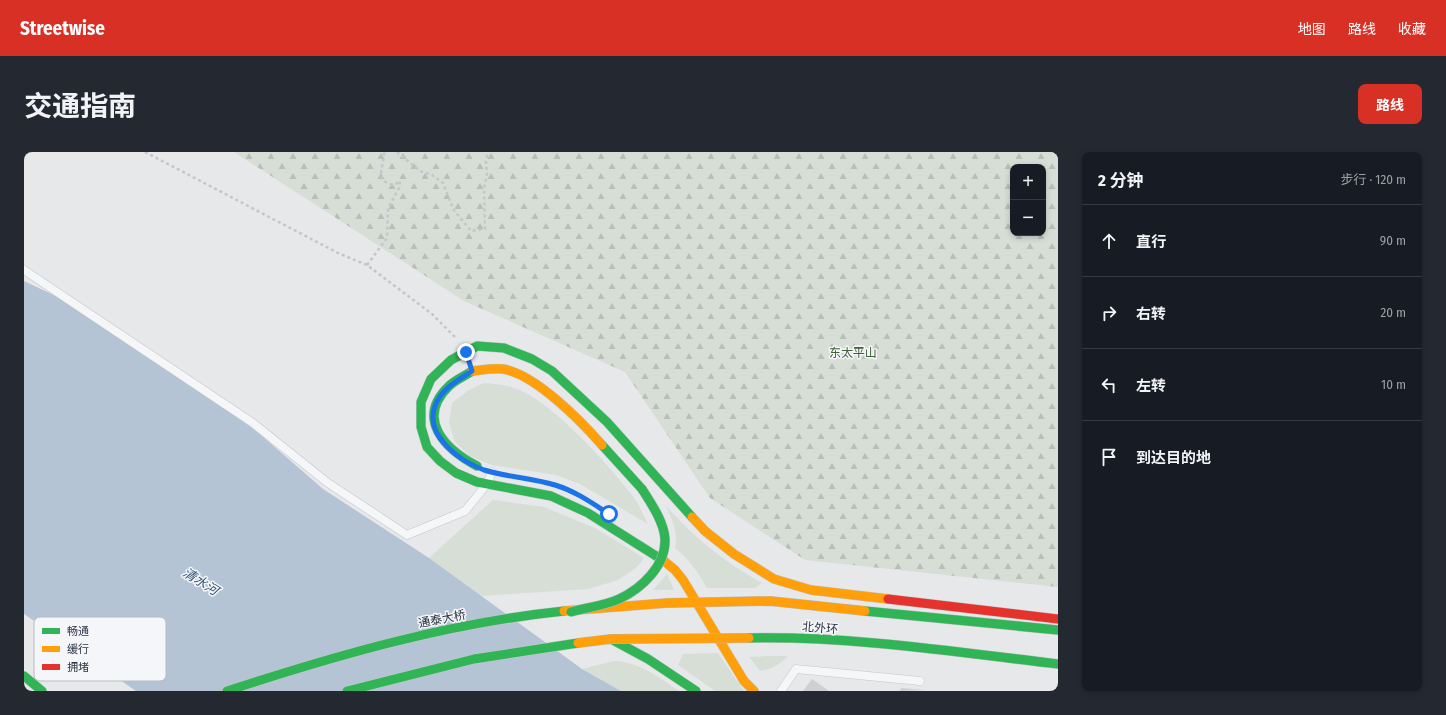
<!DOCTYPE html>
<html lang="zh">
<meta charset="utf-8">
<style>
:root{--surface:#171b24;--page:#242831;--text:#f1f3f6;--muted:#9ea1a6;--line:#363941;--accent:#d93025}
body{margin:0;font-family:"Fira Sans Condensed","Noto Sans SC",sans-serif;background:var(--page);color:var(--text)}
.controls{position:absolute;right:12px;top:12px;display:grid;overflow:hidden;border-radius:8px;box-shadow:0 2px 6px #0003}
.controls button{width:36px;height:36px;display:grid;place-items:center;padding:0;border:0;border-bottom:1px solid var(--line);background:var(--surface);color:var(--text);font:20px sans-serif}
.stop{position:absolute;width:12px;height:12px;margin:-9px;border:3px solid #1a73e8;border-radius:50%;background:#fff}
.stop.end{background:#1a73e8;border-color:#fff;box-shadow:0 1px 4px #0008}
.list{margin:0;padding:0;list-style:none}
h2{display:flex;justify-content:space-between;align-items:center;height:52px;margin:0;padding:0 16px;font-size:17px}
h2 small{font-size:13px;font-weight:400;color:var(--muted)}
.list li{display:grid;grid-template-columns:26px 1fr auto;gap:12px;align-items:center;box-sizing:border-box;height:72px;padding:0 16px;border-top:1px solid var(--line)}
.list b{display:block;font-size:15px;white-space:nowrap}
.list em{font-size:13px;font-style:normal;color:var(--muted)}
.icon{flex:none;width:22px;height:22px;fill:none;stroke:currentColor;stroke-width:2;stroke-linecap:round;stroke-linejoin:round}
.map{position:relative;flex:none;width:1034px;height:539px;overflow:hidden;border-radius:8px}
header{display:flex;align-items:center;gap:24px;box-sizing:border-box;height:56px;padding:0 20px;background:var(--accent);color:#fff}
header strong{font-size:19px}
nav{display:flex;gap:22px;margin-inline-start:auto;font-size:14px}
.intro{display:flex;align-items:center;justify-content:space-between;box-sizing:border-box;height:96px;padding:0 24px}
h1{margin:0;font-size:28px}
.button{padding:10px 18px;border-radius:8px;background:var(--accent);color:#fff;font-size:14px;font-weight:700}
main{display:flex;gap:24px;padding:0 24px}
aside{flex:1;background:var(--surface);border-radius:8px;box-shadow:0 2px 6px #0003}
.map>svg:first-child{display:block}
.green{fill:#d6ded6}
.forest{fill:url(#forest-firs);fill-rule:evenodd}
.water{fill:#b4c4d5}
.building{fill:#ced0d3}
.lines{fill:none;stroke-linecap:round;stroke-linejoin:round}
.lane-casing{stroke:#c4c6c8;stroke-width:9}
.fast-casing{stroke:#c4c6c8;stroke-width:10}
.slow-casing{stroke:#c4c6c8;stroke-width:10}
.jam-casing{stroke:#c4c6c8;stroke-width:10}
.path{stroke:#c5c6ca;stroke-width:2.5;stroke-dasharray:3 3;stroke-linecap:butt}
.lane{stroke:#f5f6f7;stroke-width:8}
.fast{stroke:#30b455;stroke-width:9}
.slow{stroke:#ff9f0a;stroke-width:9}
.jam{stroke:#e5322d;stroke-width:9}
.fast-bridge-casing{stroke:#b8bbbf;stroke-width:10;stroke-linecap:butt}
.slow-bridge-casing{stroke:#b8bbbf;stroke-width:10;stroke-linecap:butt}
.fast-bridge{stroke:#30b455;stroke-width:9}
.slow-bridge{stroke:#ff9f0a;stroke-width:9}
.route{stroke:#1a73e8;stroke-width:5}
.labels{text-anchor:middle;stroke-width:3;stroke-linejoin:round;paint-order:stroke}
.park-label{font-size:12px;fill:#3f6138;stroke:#f4f6f9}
.street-label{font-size:12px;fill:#2b3445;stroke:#f4f6f9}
.water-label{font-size:13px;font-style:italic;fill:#34527a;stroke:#f4f6f9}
.key{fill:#f4f6f9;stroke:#b8bcc3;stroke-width:1}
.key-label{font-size:11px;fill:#2b3445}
</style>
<header>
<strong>Streetwise</strong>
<nav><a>地图</a><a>路线</a><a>收藏</a></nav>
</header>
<div class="intro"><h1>交通指南</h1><a class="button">路线</a></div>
<main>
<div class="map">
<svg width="1034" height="539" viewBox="0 0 1034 539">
<defs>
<pattern id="forest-firs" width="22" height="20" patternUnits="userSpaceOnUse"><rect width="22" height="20" fill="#d6ded6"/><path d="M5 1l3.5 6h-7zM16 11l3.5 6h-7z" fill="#b8bfb9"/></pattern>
</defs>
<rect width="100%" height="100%" fill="#e6e8ea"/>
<!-- green -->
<path class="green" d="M460 231C471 232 483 233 493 237 530 251 590 318 613 350 617 357 620 365 624 372L556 332 532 323 468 313 446 304 431 290 425 271 428 251 445 238Z
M469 348 520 355 571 376 620 406 612 416 594 428 564 437 457 444 405 406Z
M642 354C672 387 699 409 738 431L731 436H683C674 420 665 407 651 396 654 380 649 369 642 354Z
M643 422 650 438H629Z
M694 501 720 539H691L654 513 659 502Z
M743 504H764C755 513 749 517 736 519L725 505Z
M590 509C616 510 634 525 655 539H597L558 517Z"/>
<!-- forest -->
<path class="forest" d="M210 0H1034V435L781 408 686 346 601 220 440 149ZM989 15H1019V81H989Z"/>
<!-- water -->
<path class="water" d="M0 129 38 147 230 277 299 337 405 406 558 517 597 539H112L0 462Z"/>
<!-- building -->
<path class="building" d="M788 527 805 539H779Z
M877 536 901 538 876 539Z"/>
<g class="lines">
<!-- lane casing -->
<g class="lane-casing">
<path id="lane" d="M0 118 229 271 304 331 383 383 441 359 463 332 468 320
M757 539 772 517 896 529"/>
</g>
<!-- fast casing -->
<g class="fast-casing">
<path id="fast" d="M442 200 427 208 407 227 397 250V275L403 295 416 309 432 321 453 330 527 344 564 361 640 409
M442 200 453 194 480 196 508 207 528 219 583 270 668 365
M448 219C441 224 431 228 425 234 391 267 421 297 453 314
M578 293 618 337
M587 487 624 507 672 539
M0 524 18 539
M203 539C313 503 424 471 540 459
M323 539 450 507 554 491"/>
</g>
<!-- slow casing -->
<g class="slow-casing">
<path id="slow" d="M448 219C458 218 469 216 479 217 511 222 557 269 578 293
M668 365 681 379 710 402 750 427 787 438 864 447
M640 409 651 418 659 428 720 529 730 539
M540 459 643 451"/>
</g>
<!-- jam casing -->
<g class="jam-casing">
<path id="jam" d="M864 447 1034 467"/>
</g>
<!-- path -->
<path class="path" d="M121 0 314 101 343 113 408 162 431 185
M373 0 396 19 408 23 419 31 429 57 447 79 461 77 460 37 463 22 462 9 464 0
M343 113 363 86 364 56 375 36 376 29 370 33C348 29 361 13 360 0"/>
<!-- lane -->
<use href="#lane" class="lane"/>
<!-- fast -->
<use href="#fast" class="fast"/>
<!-- slow -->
<use href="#slow" class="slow"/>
<!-- jam -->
<use href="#jam" class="jam"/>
<!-- fast-bridge casing -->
<g class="fast-bridge-casing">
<path id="fast-bridge" d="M841 459 1034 478
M547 460C563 455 580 454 595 447 617 437 642 414 641 387 640 370 627 351 618 337
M725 486C828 484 932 500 1034 512"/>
</g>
<!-- slow-bridge casing -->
<g class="slow-bridge-casing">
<path id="slow-bridge" d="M643 451 746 449 841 459
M554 491 587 487 725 486"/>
</g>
<!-- fast-bridge -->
<use href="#fast-bridge" class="fast-bridge"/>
<!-- slow-bridge -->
<use href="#slow-bridge" class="slow-bridge"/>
</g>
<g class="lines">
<!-- route -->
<path class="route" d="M442 200 448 219C434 228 417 237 411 254 400 284 436 309 460 318 483 325 508 326 531 333 551 339 568 351 585 362"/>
</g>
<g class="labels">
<!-- park labels -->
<g class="park-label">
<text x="829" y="205">东太平山</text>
</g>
<!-- street labels -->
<g class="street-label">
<text transform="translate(418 467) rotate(-11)" y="4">通泰大桥</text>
<text transform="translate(796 476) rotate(5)" y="4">北外环</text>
</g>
<!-- water labels -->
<g class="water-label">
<text transform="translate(177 429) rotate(32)" y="5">清水河</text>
</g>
</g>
<!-- legend -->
<rect x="10" y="465" width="132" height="64" rx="6" class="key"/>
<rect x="18" y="476" width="18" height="6" fill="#30b455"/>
<rect x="18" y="494" width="18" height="6" fill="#ff9f0a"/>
<rect x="18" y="512" width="18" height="6" fill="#e5322d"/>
<g class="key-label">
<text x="43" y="483">畅通</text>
<text x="43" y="501">缓行</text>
<text x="43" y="519">拥堵</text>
</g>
</svg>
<div class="controls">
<button>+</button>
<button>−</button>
</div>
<div class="stop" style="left:585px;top:362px"></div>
<div class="stop end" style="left:442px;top:200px"></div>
</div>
<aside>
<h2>2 分钟<small>步行 · 120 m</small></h2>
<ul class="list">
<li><svg class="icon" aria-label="ahead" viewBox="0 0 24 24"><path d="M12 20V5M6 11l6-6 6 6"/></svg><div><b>直行</b></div><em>90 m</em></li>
<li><svg class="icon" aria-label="right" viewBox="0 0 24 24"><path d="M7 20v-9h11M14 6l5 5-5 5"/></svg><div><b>右转</b></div><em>20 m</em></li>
<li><svg class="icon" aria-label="left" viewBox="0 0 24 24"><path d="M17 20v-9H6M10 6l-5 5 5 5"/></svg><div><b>左转</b></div><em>10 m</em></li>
<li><svg class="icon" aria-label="arrive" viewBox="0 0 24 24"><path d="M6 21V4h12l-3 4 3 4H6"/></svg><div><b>到达目的地</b></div></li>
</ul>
</aside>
</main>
